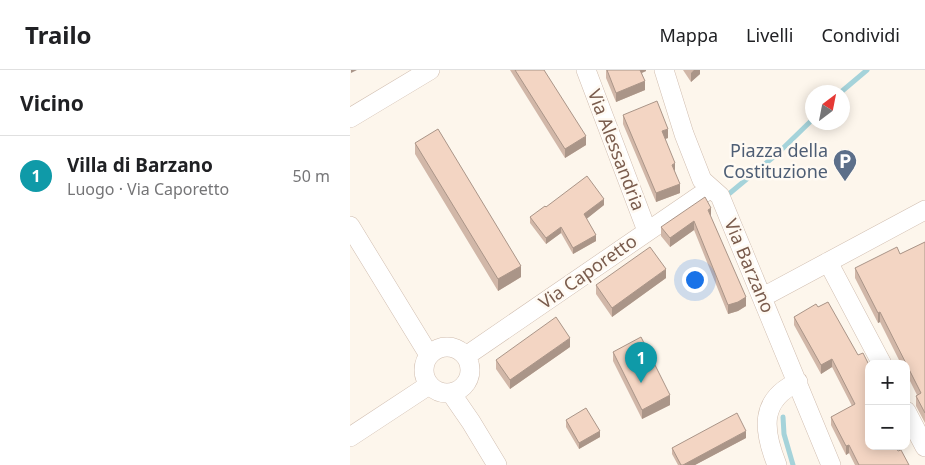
<!DOCTYPE html>
<html lang="it">
<meta charset="utf-8">
<style>
:root{--surface:#fff;--page:#f6f6f6;--text:#202124;--muted:#757577;--line:#e0e0e0;--accent:#e76f51}
body{margin:0;font-family:"Noto Sans",sans-serif;background:var(--page);color:var(--text)}
.controls{position:absolute;right:15px;bottom:15px;display:grid;overflow:hidden;border-radius:10px;box-shadow:0 2px 12px #0003}
.controls button{width:45px;height:45px;display:grid;place-items:center;padding:0;border:0;border-bottom:1px solid var(--line);background:var(--surface);color:var(--text);font:25px sans-serif}
.compass{position:absolute;left:455px;top:15px;width:45px;height:45px;border-radius:50%;background:var(--surface);box-shadow:0 2px 12px #0003;rotate:32deg}
.you{position:absolute;left:344px;top:209px;width:18px;height:18px;margin:-12px;border:4px solid #fff;border-radius:50%;background:#1a73e8;box-shadow:0 0 0 8px #1a73e833}
.badge{display:grid;place-items:center;width:32px;height:32px;border-radius:50%;background:var(--accent);color:#fff;font-size:16px;font-weight:700}
.pin{position:absolute;translate:-50% -41px;filter:drop-shadow(0 1px 2px #0008)}
.pin::after{content:'';position:absolute;top:26px;width:18px;height:15px;background:inherit;clip-path:polygon(0 0,100% 0,50% 100%)}
.list{margin:0;padding:0;list-style:none}
h2{display:flex;justify-content:space-between;align-items:center;height:65px;margin:0;padding:0 20px;font-size:21px}
h2 small{font-size:16px;font-weight:400;color:var(--muted)}
.list li{display:grid;grid-template-columns:32px 1fr auto;gap:15px;align-items:center;box-sizing:border-box;height:80px;padding:0 20px;border-top:1px solid var(--line)}
.list b{display:block;font-size:19px;white-space:nowrap}
.list p{margin:0;font-size:16px;white-space:nowrap;color:var(--muted)}
.list em{font-size:16px;font-style:normal;color:var(--muted)}
.map{position:relative;flex:none;width:575px;height:395px;overflow:hidden}
header{display:flex;align-items:center;gap:30px;box-sizing:border-box;height:70px;padding:0 25px;background:var(--surface);border-bottom:1px solid var(--line)}
header strong{font-size:24px}
nav{display:flex;gap:28px;margin-inline-start:auto;font-size:18px}
main{display:flex}
aside{flex:1;background:var(--surface)}
.map>svg:first-child{display:block}
.lines{fill:none;stroke-linecap:round;stroke-linejoin:round}
.stream{stroke:#a5d3da;stroke-width:5}
.minor-casing{stroke:#d1beb0;stroke-width:20}
.minor{stroke:#fff;stroke-width:19}
.wall{fill:#d1b7a8}
.shaded-wall{fill:#aa9588}
.building{fill:#f3d5c3;stroke:#aa9588}
.labels{text-anchor:middle;stroke-width:5;stroke-linejoin:round;paint-order:stroke}
.street-label{font-size:18px;fill:#7a5c4d;stroke:#fffaf3}
.service-label{font-size:18px;fill:#4e5e75;stroke:#fffaf3;text-anchor:end}
</style>
<header>
<strong>Trailo</strong>
<nav><a>Mappa</a><a>Livelli</a><a>Condividi</a></nav>
</header>
<main>
<aside>
<h2>Vicino<small></small></h2>
<ul class="list">
<li><span class="badge" style="background:#0f9aa8">1</span><div><b>Villa di Barzano</b><p>Luogo · Via Caporetto</p></div><em>50 m</em></li>
</ul>
</aside>
<div class="map">
<svg width="575" height="395" viewBox="0 0 575 395">
<rect width="100%" height="100%" fill="#fdf6ec"/>
<g class="lines">
<!-- stream -->
<path class="stream" d="M491 22 517 0
M380 123 427 84 462 50
M433 347 434 364 443 395"/>
<!-- minor casing -->
<g class="minor-casing">
<path id="minor" d="M236 0 297 161
M314 0 334 64 352 110 370 126 481 395
M0 48 80 0
M0 156 79 285
M478 192 532 294
M413 227 575 140
M74 300a23 23 0 1 1 46 0a23 23 0 1 1-46 0Z
M116 286 361 118
M101 323 121 352 147 395
M556 341 575 377
M0 367 79 315
M427 395C413 360 409 330 448 312"/>
</g>
<!-- minor -->
<use href="#minor" class="minor"/>
</g>
<!-- wall -->
<path class="wall" d="M160 0H194L236 75 215 88Z
M256 0H296V1L292 3 295 20 266 32 256 8Z
M333 0H350V4L341 12Z
M273 45 318 68 315 69 325 102 330 123 306 132 273 54Z
M65 73 171 207 148 221 65 84Z
M254 135 236 149 246 171 223 184 211 163 196 174 180 153V147L196 137Z
M361 147 396 236 388 241 378 244 344 160 320 177 311 166V157Z
M575 172V353L566 336V326L567 325 556 303V294H551L530 252 528 253 505 208V198L550 184Z
M316 208 262 247 246 224V215Z
M478 232 519 376 548 381 559 395H505L499 383 496 385 481 355V347L502 336 482 297 471 304 444 255V247L468 237Z
M220 277 160 319 146 299V290Z
M263 282 320 335 292 349 263 291Z
M216 350 250 367 229 379 216 357Z
M396 368 345 395H328L322 384V378Z"/>
<!-- shaded-wall -->
<path class="shaded-wall" d="M1 0H7L1 3Z
M289 0H296V1L289 4Z
M344 0H350V4L341 12V3Z
M295 11V20L266 32V23Z
M318 59V68L312 70V61Z
M236 66V75L215 88V79Z
M325 93V102L322 95Z
M330 114V123L306 132V123Z
M254 129V135L234 151V144Z
M361 138V147L358 140Z
M344 151V160L320 177V168Z
M211 157V163L196 174V168Z
M246 165V171L223 184V178Z
M171 196V207L148 221V209Z
M316 199V208L262 247V238Z
M396 227V236L388 241 378 244V235Z
M530 242V252L528 253V243Z
M220 268V277L160 319V310Z
M482 289V297L471 304V295Z
M320 325V335L292 349V340Z
M250 361V367L229 379V373Z
M396 361V368L345 395H333Z
M499 375V383L496 385V376Z"/>
<!-- building -->
<path class="building" d="M165 0H194L236 66 215 79Z
M257 0H290L295 11 266 23Z
M307 31 318 59 312 61 325 93 322 95 330 114 306 123 273 45Z
M88 59 171 196 148 209 65 73Z
M237 106 254 129 234 144 246 165 223 178 211 157 196 168 180 147 195 136 196 137Z
M355 127 361 138 358 140 396 227 388 232 378 235 344 151 320 168 311 157Z
M575 172V343L566 326 571 323 530 242 528 243 505 198 547 177 550 184Z
M300 177 316 199 262 238 246 215Z
M478 232 508 285 513 283 519 295V376H545L548 381 551 380 559 395H509L499 375 496 376 481 347 505 334 482 289 471 295 444 247 466 234 468 237Z
M206 247 220 268 160 310 146 290Z
M291 267 320 325 292 340 263 282Z
M236 338 250 361 229 373 216 350Z
M387 343 396 361 333 395H331L322 378Z"/>
<!-- icons -->
<defs>
<g id="parking-pin" transform="scale(1.25)"><path d="M0 17L-7.5 6A9.5 9.5 0 1 1 7.5 6Z" fill="#5c6f8a" stroke="#fffaf3"/><path d="M-3.5-5.5H1a3.5 3.5 0 0 1 0 7H-1V5.5H-3.5ZM-1-3.4V-.6H.8a1.4 1.4 0 0 0 0-2.8Z" fill="#fff"/></g>
</defs>
<g fill-rule="evenodd">
<use href="#parking-pin" x="495" y="91"/>
</g>
<g class="labels">
<!-- street labels -->
<g class="street-label">
<text transform="translate(266 80) rotate(69)" y="6">Via Alessandria</text>
<text transform="translate(399 196) rotate(67)" y="6">Via Barzano</text>
<text transform="translate(238 202) rotate(-35)" y="6">Via Caporetto</text>
</g>
<!-- service labels -->
<g class="service-label">
<text x="478" y="87">Piazza della<tspan x="478" dy="21">Costituzione</tspan></text>
</g>
</g>
</svg>
<div class="controls">
<button>+</button>
<button>−</button>
</div>
<svg class="compass" viewBox="-18 -18 36 36"><path d="M0-13l5 13h-10z" fill="#e53935"/><path d="M0 13l5-13h-10z" fill="#757577"/></svg>
<div class="you"></div>
<div class="pin badge" style="left:291px;top:313px;background:#0f9aa8">1</div>
</div>
</main>
